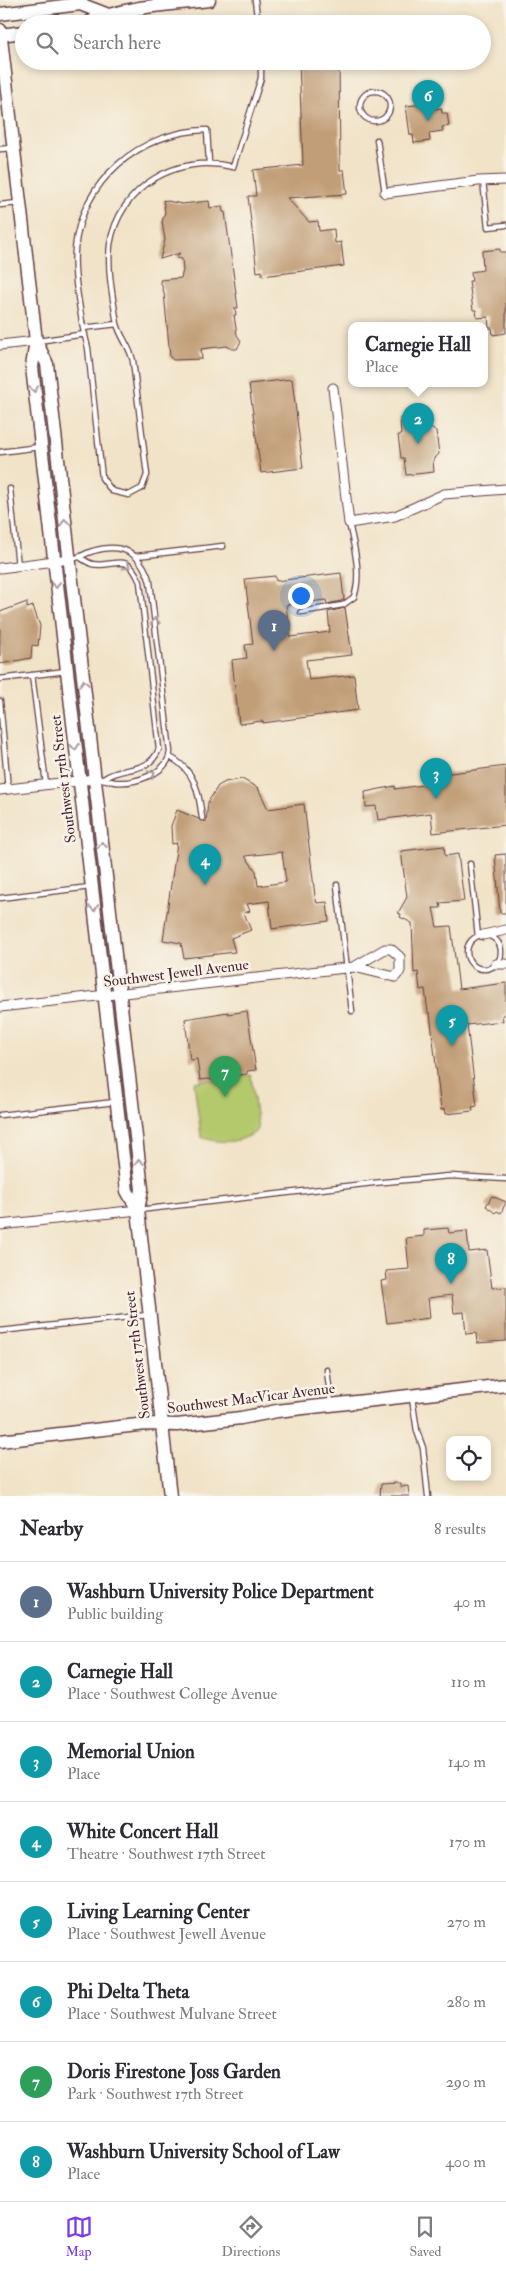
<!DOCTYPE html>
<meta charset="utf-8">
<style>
:root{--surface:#fff;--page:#f2f2f3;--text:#2b2b33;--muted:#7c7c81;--line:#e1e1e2;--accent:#7c3aed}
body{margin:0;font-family:"IM FELL Double Pica",serif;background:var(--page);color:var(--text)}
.controls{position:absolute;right:15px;bottom:15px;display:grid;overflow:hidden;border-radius:10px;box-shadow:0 2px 8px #0003}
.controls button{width:45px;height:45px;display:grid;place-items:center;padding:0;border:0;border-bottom:1px solid var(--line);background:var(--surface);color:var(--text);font:25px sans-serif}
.you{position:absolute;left:300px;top:595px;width:18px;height:18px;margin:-12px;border:4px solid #fff;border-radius:50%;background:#1a73e8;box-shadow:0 0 0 8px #1a73e833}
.badge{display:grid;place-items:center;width:32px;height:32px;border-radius:50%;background:var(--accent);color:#fff;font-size:16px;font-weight:700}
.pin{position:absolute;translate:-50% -41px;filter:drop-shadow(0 1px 2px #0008)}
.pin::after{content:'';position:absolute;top:26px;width:18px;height:15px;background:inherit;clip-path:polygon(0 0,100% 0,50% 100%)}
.popup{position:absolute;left:348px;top:322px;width:140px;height:65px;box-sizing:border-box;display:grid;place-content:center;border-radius:10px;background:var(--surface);filter:drop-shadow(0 1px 4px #0005);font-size:16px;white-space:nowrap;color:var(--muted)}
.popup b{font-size:19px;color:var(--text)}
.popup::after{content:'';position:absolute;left:50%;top:100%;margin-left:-10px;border:10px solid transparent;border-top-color:var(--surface)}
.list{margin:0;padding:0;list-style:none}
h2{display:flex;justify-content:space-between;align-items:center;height:65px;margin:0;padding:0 20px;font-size:21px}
h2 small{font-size:16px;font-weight:400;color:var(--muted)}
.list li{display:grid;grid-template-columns:32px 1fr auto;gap:15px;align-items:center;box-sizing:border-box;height:80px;padding:0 20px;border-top:1px solid var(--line)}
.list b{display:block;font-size:19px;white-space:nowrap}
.list p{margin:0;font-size:16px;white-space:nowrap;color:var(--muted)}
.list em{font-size:16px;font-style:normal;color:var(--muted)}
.icon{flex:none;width:28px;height:28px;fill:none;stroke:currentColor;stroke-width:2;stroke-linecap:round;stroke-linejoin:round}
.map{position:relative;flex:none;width:506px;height:1496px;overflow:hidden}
.search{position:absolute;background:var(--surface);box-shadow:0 2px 8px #0003;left:15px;right:15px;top:15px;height:55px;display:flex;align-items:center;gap:12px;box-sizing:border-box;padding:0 18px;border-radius:28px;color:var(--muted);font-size:19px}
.sheet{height:705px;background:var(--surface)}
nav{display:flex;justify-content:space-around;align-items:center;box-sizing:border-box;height:70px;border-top:1px solid var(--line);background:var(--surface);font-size:14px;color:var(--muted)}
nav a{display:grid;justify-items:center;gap:2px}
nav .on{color:var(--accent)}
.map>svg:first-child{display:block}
.green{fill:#b4c86c;stroke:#7f744c}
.building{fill:#c19e77;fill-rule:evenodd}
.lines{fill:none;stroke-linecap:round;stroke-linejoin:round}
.lane-casing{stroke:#633c42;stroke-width:7}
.street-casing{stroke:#633c42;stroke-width:11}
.secondary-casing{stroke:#633c42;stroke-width:15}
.lane{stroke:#fff;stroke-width:4.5}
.street{stroke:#fff;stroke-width:9}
.secondary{stroke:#fff;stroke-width:12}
.oneway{stroke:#ae9aa0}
.labels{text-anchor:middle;stroke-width:5;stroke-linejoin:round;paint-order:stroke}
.street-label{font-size:15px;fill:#4a1f2b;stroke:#f7f3e8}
</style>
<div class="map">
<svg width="506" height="1496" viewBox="0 0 506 1496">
<rect width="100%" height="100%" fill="#f7f3e8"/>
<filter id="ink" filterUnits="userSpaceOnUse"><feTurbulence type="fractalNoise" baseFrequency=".02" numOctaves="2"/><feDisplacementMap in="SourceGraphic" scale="10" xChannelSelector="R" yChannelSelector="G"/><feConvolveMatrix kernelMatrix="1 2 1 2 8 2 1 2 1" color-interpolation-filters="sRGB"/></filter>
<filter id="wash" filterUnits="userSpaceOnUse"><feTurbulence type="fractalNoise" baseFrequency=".0096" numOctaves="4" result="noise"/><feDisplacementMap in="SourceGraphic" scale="20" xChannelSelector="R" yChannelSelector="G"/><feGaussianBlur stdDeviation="1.12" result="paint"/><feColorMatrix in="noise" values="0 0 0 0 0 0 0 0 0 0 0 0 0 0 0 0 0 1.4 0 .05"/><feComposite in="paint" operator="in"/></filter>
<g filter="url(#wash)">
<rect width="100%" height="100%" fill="#f1e3c7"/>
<!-- green -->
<path class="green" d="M251 1075 258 1130C241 1144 220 1144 201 1137L194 1082 208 1080 225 1084 240 1076Z"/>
<g id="blocks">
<!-- building -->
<path class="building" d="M299 61H339L340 170H344L347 194 287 198 309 222 318 221 319 231 334 229 335 243 341 242 344 266 262 276V271L257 272 248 196H256L253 170 303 165Z
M423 104 424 110 441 108 442 113H447L449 126 442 127 443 131 429 133 430 141 414 143 413 135H410L406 106Z
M163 200 182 204 209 201 210 208 222 206 223 212H225L238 308H235L236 315H234L237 335 241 341 237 349H232L227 346 201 349 202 359 173 360 170 357 164 293 160 280 181 278 183 270 182 259 176 258 180 253 160 259 165 240 162 222 165 212Z
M500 249V252H506V333L493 335 492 328H489L488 317 477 318 476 310H473L469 281H472L471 272 483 270 482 251Z
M292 379 303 468 261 473 249 384Z
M428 415 429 426 436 431 439 454 433 460 434 472 406 475 404 458H401L398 435H401L400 418Z
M341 573 344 599 341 601 327 604 326 600 286 605 290 637 330 632 328 612 345 608 352 655 306 660 309 680 354 675 358 710 263 723 262 721 239 724 232 660 247 658 245 645 253 644 245 579 275 576 276 581Z
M27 602V608L33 606 40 626 38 646 32 645 31 658 0 664V612Z
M506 766V825L433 833 431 813 378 820 376 806 366 807 365 792 395 786V789L430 784 429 779 435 769 443 774Z
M242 779 258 788 268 809 304 804 315 896 317 903 327 902 329 921 272 929 269 901 247 904 250 911 244 913 251 930 231 938 235 952 184 958 181 943 163 940 177 843 172 844 171 826 177 810 206 822 208 802 218 786 225 782ZM282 852 286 882 258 886 256 871 245 856Z
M444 846 445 856 458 854 464 901 440 903 441 908H433L437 927 451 926 459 989 506 983V1015H502L503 1021 467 1025 477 1106 472 1107 473 1111 446 1114 445 1109 441 1110 430 1013H428L425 989 420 990 418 972 414 973 412 923 400 917 401 914 398 913 407 897 401 851Z
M506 854V913H500L495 855Z
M247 1011 256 1070 247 1071V1074L238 1075 224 1083 208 1079 200 1080 197 1059 190 1060 185 1019 228 1012V1014Z
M492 1196 506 1202 501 1213 497 1211 495 1213 486 1206Z
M448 1228 449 1233 467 1231 469 1252 487 1250 492 1288 506 1287V1341L477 1343 476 1333 466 1334 464 1312 454 1313 452 1295 428 1298 430 1318 387 1323 381 1281 387 1280 386 1271 409 1269 406 1238 424 1236V1230Z
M400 1483V1487L408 1486 409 1496H380L381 1484Z"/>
</g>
</g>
<g filter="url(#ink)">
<use href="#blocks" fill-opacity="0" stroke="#633c42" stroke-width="1"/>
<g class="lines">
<!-- lane casing -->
<g class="lane-casing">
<path id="lane" d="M255 0 258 24
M360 106a15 15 0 1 1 30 0a15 15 0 1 1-30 0Z
M377 140 385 193
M0 149 13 148
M209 163 207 130C140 131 81 181 75 249 73 275 79 302 83 328L117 324C113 298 107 271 110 245 119 186 178 153 233 167L261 78V61
M483 181 488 227 506 225
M0 205 18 203
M83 328 88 348 102 478 112 491 129 495 142 488 147 475 133 361C130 347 121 338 117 324
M38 341 85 334
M0 452 39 447
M10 489 18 566
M137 556 223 546
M81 558C84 560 89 563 92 564 114 569 126 549 140 582L159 749C149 775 123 765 105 778
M71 559C80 558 85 553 93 551 123 542 141 553 150 582L170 752C168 774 134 784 115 782 108 781 104 778 96 779
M301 612 343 605 354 597C362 574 354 547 349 523
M32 675 46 784
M0 679 66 671
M0 701 8 789
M170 757C195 770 199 792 202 818
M470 864 478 936
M337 885 352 1011
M0 898 90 887
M467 952a17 17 0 1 1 34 0a17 17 0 1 1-34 0Z
M0 1115 115 1102
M139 1210 373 1183 450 1176 506 1179
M0 1331 148 1315
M327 1370 331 1403
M412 1398 417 1431 423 1448 428 1496"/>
</g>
<!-- street casing -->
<g class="street-casing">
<path id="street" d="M385 193 478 181 506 180
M0 345 36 341
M333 388 349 523 395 516 444 494 506 489
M0 568 70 559
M0 790 94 779
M483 935 506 930
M496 964H506
M0 1007 354 967 395 977 400 971V957L391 949H385L354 967
M0 1225 138 1210"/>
</g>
<!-- secondary casing -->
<g class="secondary-casing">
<path id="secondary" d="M0 14 80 4 106 14
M85 24C124 6 167 5 209 0
M0 30 36 341 32 367 127 1191 138 1210
M0 35 24 32
M36 341 47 364 142 1189 138 1210 170 1496
M0 1441 146 1424 177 1425 241 1418 277 1411 506 1385"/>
</g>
<!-- lane -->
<use href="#lane" class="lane"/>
<!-- street -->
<use href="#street" class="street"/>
<!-- secondary -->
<use href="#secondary" class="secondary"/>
</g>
<!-- one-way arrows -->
<defs><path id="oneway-chevron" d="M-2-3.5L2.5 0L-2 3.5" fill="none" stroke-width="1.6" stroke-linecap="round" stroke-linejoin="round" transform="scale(1.25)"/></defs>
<g class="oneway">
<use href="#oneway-chevron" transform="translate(34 389) rotate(84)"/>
<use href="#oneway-chevron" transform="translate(65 522) rotate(-97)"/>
<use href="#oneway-chevron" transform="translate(127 566) rotate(31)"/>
<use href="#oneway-chevron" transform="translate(56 585) rotate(83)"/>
<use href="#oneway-chevron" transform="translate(155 621) rotate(-97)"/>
<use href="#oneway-chevron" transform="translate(84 683) rotate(-96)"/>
<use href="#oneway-chevron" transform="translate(75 747) rotate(84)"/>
<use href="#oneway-chevron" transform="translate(152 774) rotate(-31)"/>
<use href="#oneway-chevron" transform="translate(102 845) rotate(-97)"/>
<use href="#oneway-chevron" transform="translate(94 908) rotate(83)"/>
<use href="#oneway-chevron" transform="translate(139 1162) rotate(-97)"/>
</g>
</g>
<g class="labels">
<!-- street labels -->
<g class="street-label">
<text transform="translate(63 779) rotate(-97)" y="5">Southwest 17th Street</text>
<text transform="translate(176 973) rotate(-7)" y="5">Southwest Jewell Avenue</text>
<text transform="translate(137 1355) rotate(-97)" y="5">Southwest 17th Street</text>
<text transform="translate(251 1398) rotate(-7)" y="5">Southwest MacVicar Avenue</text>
</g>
</g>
</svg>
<div class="controls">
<button><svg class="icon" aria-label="locate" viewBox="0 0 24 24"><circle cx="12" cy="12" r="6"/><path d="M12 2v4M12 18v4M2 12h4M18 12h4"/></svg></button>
</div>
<div class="you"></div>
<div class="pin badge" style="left:274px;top:651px;background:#5c6f8a">1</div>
<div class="pin badge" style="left:418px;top:444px;background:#0f9aa8">2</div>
<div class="popup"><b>Carnegie Hall</b>Place</div>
<div class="pin badge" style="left:436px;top:799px;background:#0f9aa8">3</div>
<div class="pin badge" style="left:205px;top:885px;background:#0f9aa8">4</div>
<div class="pin badge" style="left:452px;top:1046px;background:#0f9aa8">5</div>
<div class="pin badge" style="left:428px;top:121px;background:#0f9aa8">6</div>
<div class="pin badge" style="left:225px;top:1097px;background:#2e9e5b">7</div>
<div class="pin badge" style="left:451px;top:1284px;background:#0f9aa8">8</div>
<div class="search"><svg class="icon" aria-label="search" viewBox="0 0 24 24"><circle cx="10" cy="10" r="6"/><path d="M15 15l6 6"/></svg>Search here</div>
</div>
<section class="sheet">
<h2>Nearby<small>8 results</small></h2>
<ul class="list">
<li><span class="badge" style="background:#5c6f8a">1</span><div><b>Washburn University Police Department</b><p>Public building</p></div><em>40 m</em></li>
<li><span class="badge" style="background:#0f9aa8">2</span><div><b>Carnegie Hall</b><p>Place · Southwest College Avenue</p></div><em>110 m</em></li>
<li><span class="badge" style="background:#0f9aa8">3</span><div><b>Memorial Union</b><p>Place</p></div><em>140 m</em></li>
<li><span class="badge" style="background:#0f9aa8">4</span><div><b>White Concert Hall</b><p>Theatre · Southwest 17th Street</p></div><em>170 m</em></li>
<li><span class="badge" style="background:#0f9aa8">5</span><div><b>Living Learning Center</b><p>Place · Southwest Jewell Avenue</p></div><em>270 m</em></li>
<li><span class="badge" style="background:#0f9aa8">6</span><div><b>Phi Delta Theta</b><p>Place · Southwest Mulvane Street</p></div><em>280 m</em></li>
<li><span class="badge" style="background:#2e9e5b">7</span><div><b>Doris Firestone Joss Garden</b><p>Park · Southwest 17th Street</p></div><em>290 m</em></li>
<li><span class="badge" style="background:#0f9aa8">8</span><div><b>Washburn University School of Law</b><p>Place</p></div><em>400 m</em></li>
</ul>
</section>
<nav>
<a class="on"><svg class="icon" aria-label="map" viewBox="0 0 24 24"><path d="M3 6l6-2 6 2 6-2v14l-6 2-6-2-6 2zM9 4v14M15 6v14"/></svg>Map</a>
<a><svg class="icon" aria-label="directions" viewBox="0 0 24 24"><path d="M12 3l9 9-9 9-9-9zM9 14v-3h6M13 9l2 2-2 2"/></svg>Directions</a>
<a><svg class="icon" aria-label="saved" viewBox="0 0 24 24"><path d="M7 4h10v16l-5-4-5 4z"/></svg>Saved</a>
</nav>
